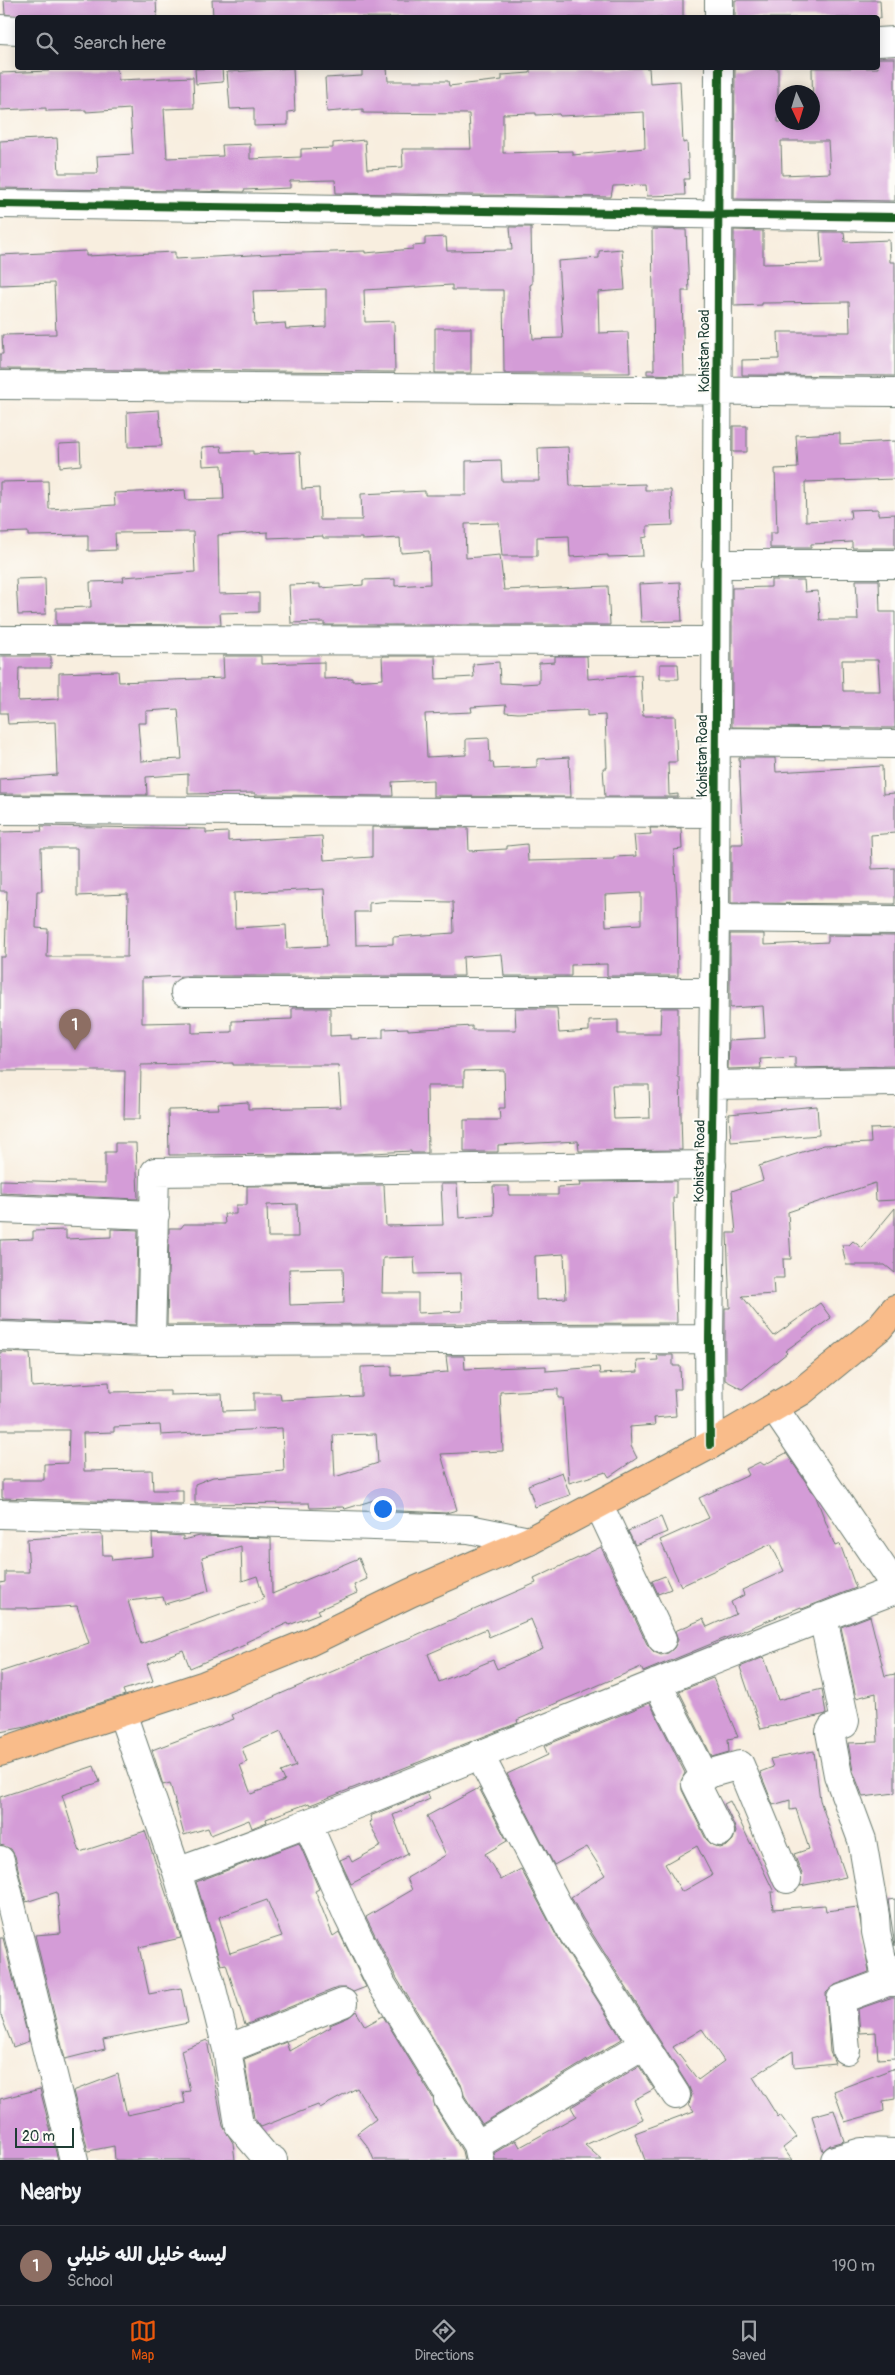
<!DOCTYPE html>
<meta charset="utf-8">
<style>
:root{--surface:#171b24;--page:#20242c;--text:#f1f3f6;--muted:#9ea1a6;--line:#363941;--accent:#ea580c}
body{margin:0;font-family:Pangolin,"Playpen Sans Arabic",sans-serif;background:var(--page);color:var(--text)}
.compass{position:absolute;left:775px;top:85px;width:45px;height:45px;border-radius:50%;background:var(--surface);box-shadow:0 2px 12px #0003;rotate:176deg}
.scale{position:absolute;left:15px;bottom:12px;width:59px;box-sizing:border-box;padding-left:5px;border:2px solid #1f3d34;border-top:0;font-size:14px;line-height:18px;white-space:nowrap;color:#1f3d34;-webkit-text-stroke:4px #fdfcf7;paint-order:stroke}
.you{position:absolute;left:382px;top:1508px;width:18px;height:18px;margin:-12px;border:4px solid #fff;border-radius:50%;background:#1a73e8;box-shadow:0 0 0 8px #1a73e833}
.badge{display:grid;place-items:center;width:32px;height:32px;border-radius:50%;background:var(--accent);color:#fff;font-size:16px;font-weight:700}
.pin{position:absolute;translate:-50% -41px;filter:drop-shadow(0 1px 2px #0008)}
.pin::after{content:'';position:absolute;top:26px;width:18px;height:15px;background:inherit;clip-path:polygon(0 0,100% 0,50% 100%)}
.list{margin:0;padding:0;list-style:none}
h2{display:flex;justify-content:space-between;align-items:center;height:65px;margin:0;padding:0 20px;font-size:21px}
h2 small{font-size:16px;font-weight:400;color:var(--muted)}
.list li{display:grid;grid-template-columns:32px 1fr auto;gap:15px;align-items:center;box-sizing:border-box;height:80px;padding:0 20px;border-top:1px solid var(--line)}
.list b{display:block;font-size:19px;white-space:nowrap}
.list p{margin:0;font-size:16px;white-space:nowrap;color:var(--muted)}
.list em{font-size:16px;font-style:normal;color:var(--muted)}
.icon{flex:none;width:28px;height:28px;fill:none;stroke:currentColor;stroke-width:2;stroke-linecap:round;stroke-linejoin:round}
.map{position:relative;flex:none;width:895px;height:2160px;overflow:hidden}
.search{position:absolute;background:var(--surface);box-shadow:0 2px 12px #0003;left:15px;right:15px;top:15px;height:55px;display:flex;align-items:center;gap:12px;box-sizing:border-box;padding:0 18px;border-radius:5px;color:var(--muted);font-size:19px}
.sheet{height:145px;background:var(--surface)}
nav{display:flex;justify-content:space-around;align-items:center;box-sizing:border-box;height:70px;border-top:1px solid var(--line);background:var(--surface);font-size:14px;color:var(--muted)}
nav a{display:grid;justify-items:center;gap:2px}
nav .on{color:var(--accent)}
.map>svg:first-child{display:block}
.building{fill:#d49cd7;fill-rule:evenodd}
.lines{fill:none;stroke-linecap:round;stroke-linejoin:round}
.minor-casing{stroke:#6b7b70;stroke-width:30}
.major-casing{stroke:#6b7b70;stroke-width:30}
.minor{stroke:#fff;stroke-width:28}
.major{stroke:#f9bc8a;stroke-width:28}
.cycleway-casing{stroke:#fdfcf7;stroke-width:11}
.cycleway{stroke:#1b5e20;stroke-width:8}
.labels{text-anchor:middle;stroke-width:4;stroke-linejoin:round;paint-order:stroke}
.street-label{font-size:14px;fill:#1f3d34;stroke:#fdfcf7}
</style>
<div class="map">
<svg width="895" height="2160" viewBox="0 0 895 2160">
<rect width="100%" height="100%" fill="#fdfcf7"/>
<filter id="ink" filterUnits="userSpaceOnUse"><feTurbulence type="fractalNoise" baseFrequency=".02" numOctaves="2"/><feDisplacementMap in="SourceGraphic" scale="10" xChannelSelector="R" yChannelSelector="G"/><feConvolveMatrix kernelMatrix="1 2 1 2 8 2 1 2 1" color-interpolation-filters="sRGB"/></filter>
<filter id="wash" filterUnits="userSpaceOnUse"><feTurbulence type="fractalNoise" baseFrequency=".0096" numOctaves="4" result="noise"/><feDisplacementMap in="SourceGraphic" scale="20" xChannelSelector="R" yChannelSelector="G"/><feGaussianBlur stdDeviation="1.12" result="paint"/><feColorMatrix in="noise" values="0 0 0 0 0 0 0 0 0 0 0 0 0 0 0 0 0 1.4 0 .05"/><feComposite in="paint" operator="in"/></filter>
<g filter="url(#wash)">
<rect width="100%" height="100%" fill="#f8eedf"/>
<g id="blocks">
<!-- building -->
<path class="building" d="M4 0H156L157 18H27L5 14Z
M212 0H683V18L213 17Z
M735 0H880L881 18H735Z
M878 58H895V201L734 199 735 68H778V122H813L812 68H878ZM781 141H828L830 173 782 175Z
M48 68H117L118 80 193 77 194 108 164 109 167 158 223 156 222 145 250 144V159L301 157V149L333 148V143L365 140 367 169 403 167 402 149H471L469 114 363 113V109L327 112 325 78 362 76V68H387L388 81H448L449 86 502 80V75L530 73V68H649L650 83 680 81 683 143 687 142 689 179H684L685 195 647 196 646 185 613 186 611 197 336 193 335 180 290 181V188L244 190V192L0 188V141L57 138 59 173H98L97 156 133 154 130 109 86 112V110L46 111V108L0 110V73L49 71ZM644 112 645 148 573 155V151L503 153V114L536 113V115L559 114 560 116Z
M222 68 223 82 196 84 195 69Z
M293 68 295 111 288 112V125L254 126V108L230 109 227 72Z
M510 227H531L532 284 530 285 533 339 563 338 558 261 599 258V251L622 249 625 290 598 292 599 333 628 332 630 373H504L503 290H452V285L364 290 365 322 394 321 395 372 0 369V354H3L2 335 56 334 54 283 0 285V255L86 251V256L175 252V259L271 254 365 251V253L413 249V246L425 245V238L446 237 447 251 512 250ZM326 289V327L286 329 285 323 255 325 253 291Z
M652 229 686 230 689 291H682L684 375 647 374V370H654Z
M734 230 763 231V264L822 263 820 232H844L845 242 889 240 890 262H895V376L742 375V360L779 359 778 332H850L849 302 762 303V305L734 306Z
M435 328H471V373H435Z
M159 410 162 446 128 447 127 412Z
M733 426H747V452H733Z
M840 433V444L895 441V479L805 482 806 521 851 519 850 510 878 509V515L895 514V548H852V542L811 544V548H770V533H777L775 469 798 468 796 435Z
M80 443 81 465 60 467 59 444Z
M221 446 222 452 253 451V454L300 452 302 489 319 488 320 520H362L361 494 425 491V495H466V461L501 460 502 481H539L538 448 568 447 570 486 645 484V490H671L673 525 647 526V537L642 538 643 556 608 557V555L570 557 569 536 537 537V556H502L499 523 465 524 466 558 500 555 504 590 608 586 610 625H324V622L291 623 289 585 320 584V588L363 585V580L395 579V586L430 584 429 551 401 553 400 538 362 540V538H323V536L268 538V532L218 535 219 594 259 593V612L220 613 221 625 56 624V608L91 607 90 582 124 581 123 577 195 572 193 532 115 533 116 550 88 551V535L28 536V532L0 533V482L48 481 49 509 115 505 114 493 185 490 186 500 224 499 222 465 203 466 202 447Z
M45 578 46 614 18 615 16 579Z
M771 580H804L805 592 818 591 820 620H858L856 580H879L880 612H895V728L732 727V588L771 587ZM842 660H878L880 691H843Z
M680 582 682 621 641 622 639 584Z
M0 656H51V668H19L18 701 59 699V673L118 671 119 682 224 678 223 656H261V664L324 662V679L352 678V681L383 679 382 656H435L436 679 474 677 473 664 499 662 500 683 522 684 539 683V663L555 662V656H587L588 679 641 675 643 716H675L677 762H668L669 795 678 794V797H605L603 768H607L605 715 587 716V710L518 713 505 712 506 705 471 707 472 712 425 714 427 757 466 755V739L489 738 490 762H493L494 769 537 767V759L569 757 571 797 433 796V780L392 782 393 796 255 795V793L188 794V774L146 777 147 795 0 794V779L57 775 55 722 8 724 7 713H0ZM178 709 182 759 141 761 138 723H146V711Z
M660 664H678L679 679H660Z
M739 758H775L776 772 882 766 883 794 895 793V833L871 835 872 869 895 868V904L731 903V844H743Z
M41 826 206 829V833L228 832V841L322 836 324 860 372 857V827L468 828 469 851 507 849V846L527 844 528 861 614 859V857L636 856 634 835 651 834 650 828H681L682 849 674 850 677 899 678 976H607V964L571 965V976H504L502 954 463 957 464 976H185L142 978V1023L192 1022V1033L232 1032V1021L292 1019V1008H330V1036L351 1035V1039L383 1038V1029L408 1028V1030L472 1026V1030H516L515 1008H557L559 1033 589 1031V1021L618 1020V1034H660L661 1008H678V1078H680L682 1150 579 1151 578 1141 498 1145V1152H464V1120H500L499 1108H505L504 1070 464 1071V1086H427L428 1153H411V1151L354 1154 169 1155 168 1110 219 1109 218 1104 248 1102V1109L341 1107 338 1065H233V1063L141 1065 140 1119H124L125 1071H0V957H5L7 891H0V832L42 831ZM41 848H77V896L128 894 127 957H47L48 929 36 928 37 891H42ZM324 889 327 946 287 948 286 925 235 928 234 893ZM641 893V924L606 926 605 895ZM390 901 453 902 454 933 393 937V944L356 945 355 912H369V903ZM612 1085H649L650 1118 614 1119Z
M730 934H764V945L828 942V935L895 936V1066L795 1068V1057L760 1059 761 1068 728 1069 729 1040 765 1038 763 1006 730 1008Z
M817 1106 819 1135 731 1142 729 1114Z
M895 1128V1200L876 1201 875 1183 788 1212 791 1259H783L784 1278H773L774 1294 742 1296 774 1336 820 1303 831 1318 785 1351 787 1353 742 1389 725 1380V1308H730L727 1233H736L732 1191 763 1180 759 1166 824 1145 871 1143 870 1129Z
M115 1143H136L138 1199 0 1193V1180L105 1183V1152H115Z
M676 1181V1198H673L677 1323 167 1325 169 1228H181L184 1224H225L224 1214H236V1205H247V1186L384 1185 386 1226 443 1225 441 1184H457L459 1218 494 1215 493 1186H509V1195H558V1187L581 1186 580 1182ZM297 1204 298 1237H268L267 1205ZM564 1254 566 1298 536 1300 535 1256ZM414 1257 415 1274 461 1273 462 1311 418 1313V1293H382L383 1258ZM343 1268 344 1303 290 1305 289 1269Z
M895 1208V1273L885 1265H846L842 1245H849L853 1241 862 1248Z
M111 1229 138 1230 136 1325 0 1320V1240L33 1239V1231L66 1230V1239L111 1237Z
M0 1352 30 1353 32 1387 109 1382 110 1392 170 1391V1395L222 1394 223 1411 254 1410V1393H280L281 1400 361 1396V1367L392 1366V1376L448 1372 446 1356H464L465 1369 546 1366V1371L599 1367 600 1374 638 1372 637 1361 658 1360 657 1355H673V1366H680L681 1389H674L676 1416 654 1418 655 1425 630 1427 631 1446 637 1458 609 1477 606 1472 569 1483 563 1398H558V1389L500 1392 503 1451 441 1454 457 1510 446 1513 377 1510 374 1500 345 1509 343 1507 310 1508 309 1503 195 1504V1484L213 1477 284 1471 282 1428 161 1435 160 1425 114 1427V1432L83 1433 84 1471 152 1470 153 1490H183V1504L2 1498V1480H44V1464L68 1463 69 1430H0ZM376 1434 378 1463 335 1477 333 1435Z
M786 1453 816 1497 835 1546 840 1544 856 1588 802 1609 801 1607 643 1672 641 1667 517 1720 518 1723 310 1805 309 1803 266 1819 267 1822 252 1828 249 1820 211 1835 208 1828 184 1835 170 1783 163 1785 152 1750 234 1719 232 1715 536 1583 534 1579 601 1547 647 1644 654 1652 661 1655 668 1653 674 1648 678 1640 675 1631 703 1619 707 1627 736 1614 731 1602 744 1595 742 1590 784 1571 771 1544 681 1586 660 1540 709 1518 699 1498 749 1475 746 1469 760 1462 764 1465ZM531 1619 543 1649 497 1669 493 1660 439 1682 428 1654 486 1629 489 1637ZM281 1731 296 1766 281 1772 285 1781 251 1794 240 1765 247 1762 242 1748Z
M562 1472 570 1495 535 1507 528 1485Z
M661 1517 667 1532 635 1545 628 1531Z
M102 1534 103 1555H111L112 1560 153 1556 152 1534 183 1536V1540L200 1536 271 1538 272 1594 359 1558 367 1579 354 1585 357 1593 318 1610 320 1613 289 1625 288 1623 246 1642 247 1644 190 1668 183 1650 147 1664 153 1681 123 1690 125 1695 26 1727 0 1732V1672L89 1643 77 1606 28 1609V1608H0V1583L5 1582V1572H29L27 1539ZM241 1546 242 1581 257 1576 264 1599 141 1644 128 1601 163 1597 165 1604 209 1591 202 1557Z
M665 1576 671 1589 658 1594 652 1581Z
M870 1616 885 1676 895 1674V1793L863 1797 853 1771 848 1743 878 1742 876 1693 856 1698 841 1627Z
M764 1657 778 1700 822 1689 826 1714 761 1729 740 1667Z
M713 1678 738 1737 728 1739 729 1752 712 1757 679 1691Z
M650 1703 685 1773 681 1781 682 1790 706 1839 712 1845 720 1848 727 1846 733 1840 736 1832 734 1825 724 1804 730 1801 774 1892H771L773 1909 825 1905 826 1911 858 1907 869 1972 835 1985 826 1993 830 2052 835 2063 794 2067 793 2051 753 2077 778 2117 780 2115 797 2137 783 2148 792 2160H645L635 2133 694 2111 689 2104 692 2095 689 2087 583 1919 571 1897 605 1875 587 1847 554 1865 507 1774 548 1755 544 1746ZM697 1846 712 1875 682 1892 665 1864ZM702 2029 724 2061 698 2080 673 2047Z
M814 1751 820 1800 846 1877 800 1886 802 1874 794 1854 809 1849 796 1809 790 1810V1800L773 1805 760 1772 773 1767 770 1759Z
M94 1766 100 1782 62 1795 80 1852 145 1831 181 1938 139 1947 149 1994 181 1988 188 2023 103 2040 105 2049 65 2059 35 1935 61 1933 57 1892 26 1902 15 1856 11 1849 0 1845V1797Z
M479 1788 507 1841 485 1854 501 1880 521 1869 556 1935 622 2039 482 2124 464 2095 462 2086 396 1977 366 1917 412 1890 407 1878 446 1855 427 1816Z
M427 1793 430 1799 393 1815 408 1854 351 1884 340 1860 349 1856 352 1862 381 1846 369 1822 372 1821 370 1816Z
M299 1843 319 1889 315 1891 333 1936 339 1932 366 1987 353 1992 346 1988H337L245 2025 226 1964 221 1965 196 1882ZM267 1900 282 1936 230 1953 219 1917Z
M895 1899V1946L888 1900Z
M0 1938H3L29 2041 13 2047 0 2013Z
M890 1998H895V2058L878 2059 876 2032 860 2033 858 2009Z
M356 2011 365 2026 383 2016 433 2098 435 2107 462 2151 464 2160H374L369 2148 357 2133 376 2119 357 2088 320 2108 318 2105 261 2127 254 2118 244 2059 286 2042 289 2051 331 2027 330 2025 349 2017Z
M207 2040 223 2126 233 2143 235 2160H115L114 2146 88 2151 73 2091 118 2074 127 2115 185 2103 183 2092 190 2091 181 2050Z
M639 2066 654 2089 634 2100 643 2119 585 2145 602 2160H495L494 2153 516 2140 520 2147 576 2116 571 2107Z
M895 2068V2099L883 2101 884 2111 845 2122 834 2091Z
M40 2089 58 2160H0V2099Z
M834 2110 844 2141 830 2145 823 2151 812 2116Z"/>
</g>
</g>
<g filter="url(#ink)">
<use href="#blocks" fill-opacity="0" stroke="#6b7b70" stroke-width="1"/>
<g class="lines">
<!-- minor casing -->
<g class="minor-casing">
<path id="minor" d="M719 18V0
M0 29 18 30
M878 42 895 41
M0 204 895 217
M0 385 895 392
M716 564H895
M0 640 715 641
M715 742 895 744
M0 810 714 813
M715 918 895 920
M185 992H713
M712 1085 895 1082
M0 1209 155 1215
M0 1336 151 1341 709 1339
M151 1341 155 1172 712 1165
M774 1408 895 1586
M710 1445 709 1339 715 918 719 68
M599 1505 662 1639
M0 1514 469 1529 529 1541
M823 1617 845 1721 844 1724 832 1728 830 1732 838 1775 862 1840 875 1916 876 1932 887 1982
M657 1683 704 1775
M122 1713 177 1872 210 1981 227 2049 239 2125 266 2157 273 2160
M479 1754 569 1927 676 2095
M308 1825 348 1916 382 1985 449 2094 448 2099 477 2145 480 2160
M720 1832 696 1784 704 1775 740 1765 787 1879
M0 1860 74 2160
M177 1872C419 1785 654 1680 895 1590
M227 2049 343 2003
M846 2050 841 1999 887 1982H895
M477 2145 643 2045
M835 2160 862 2152 895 2153"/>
</g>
<!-- major casing -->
<g class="major-casing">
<path id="major" d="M0 1752 205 1685 301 1646 410 1593 529 1541 710 1445 802 1391 879 1328 895 1309"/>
</g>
<!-- minor -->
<use href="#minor" class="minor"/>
<!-- major -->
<use href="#major" class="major"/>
<!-- cycleway casing -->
<g class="cycleway-casing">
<path id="cycleway" d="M0 204 895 217
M710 1445 709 1339 715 918 719 68"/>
</g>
<!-- cycleway -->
<use href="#cycleway" class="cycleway"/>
</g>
</g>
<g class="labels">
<!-- street labels -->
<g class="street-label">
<text transform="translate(704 351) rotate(-90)" y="5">Kohistan Road</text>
<text transform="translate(702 756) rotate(-90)" y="5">Kohistan Road</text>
<text transform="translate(699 1161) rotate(-89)" y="5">Kohistan Road</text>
</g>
</g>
</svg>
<svg class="compass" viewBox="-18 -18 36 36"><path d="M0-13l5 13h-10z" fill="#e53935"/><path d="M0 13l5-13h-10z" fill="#9ea1a6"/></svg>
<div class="scale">20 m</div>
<div class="you"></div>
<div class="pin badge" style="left:75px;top:1050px;background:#8d6e63">1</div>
<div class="search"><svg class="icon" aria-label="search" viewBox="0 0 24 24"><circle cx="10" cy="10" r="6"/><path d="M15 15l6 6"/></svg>Search here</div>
</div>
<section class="sheet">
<h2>Nearby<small></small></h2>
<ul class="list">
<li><span class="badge" style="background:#8d6e63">1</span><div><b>ليسه خليل الله خليلي</b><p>School</p></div><em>190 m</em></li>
</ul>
</section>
<nav>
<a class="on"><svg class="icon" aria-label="map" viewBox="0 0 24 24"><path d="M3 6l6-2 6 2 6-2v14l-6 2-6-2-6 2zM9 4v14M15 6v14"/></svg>Map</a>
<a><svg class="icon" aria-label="directions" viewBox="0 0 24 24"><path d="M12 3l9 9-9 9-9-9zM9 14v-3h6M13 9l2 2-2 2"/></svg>Directions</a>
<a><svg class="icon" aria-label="saved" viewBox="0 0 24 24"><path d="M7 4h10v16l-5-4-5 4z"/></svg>Saved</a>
</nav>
